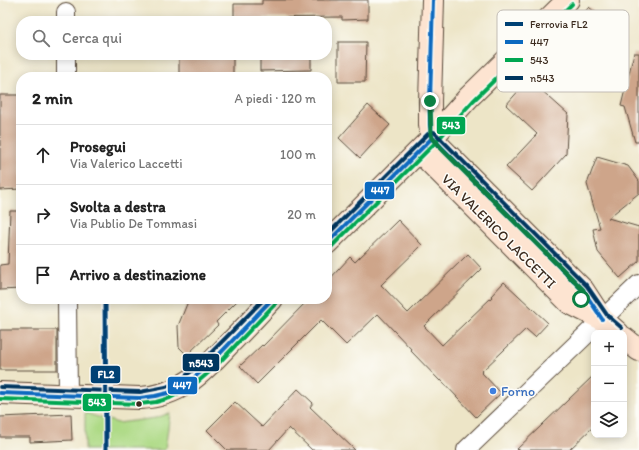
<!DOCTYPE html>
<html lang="it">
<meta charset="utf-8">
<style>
:root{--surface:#fff;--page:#f6f6f6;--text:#222;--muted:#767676;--line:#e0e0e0}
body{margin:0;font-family:Itim,sans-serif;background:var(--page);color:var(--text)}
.controls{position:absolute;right:12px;bottom:12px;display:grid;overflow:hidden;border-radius:8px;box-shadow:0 2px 10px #0003}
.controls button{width:36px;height:36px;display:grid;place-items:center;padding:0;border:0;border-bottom:1px solid var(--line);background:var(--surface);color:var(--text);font:20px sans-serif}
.stop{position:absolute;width:12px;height:12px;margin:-9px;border:3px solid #0b8043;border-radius:50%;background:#fff}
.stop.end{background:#0b8043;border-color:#fff;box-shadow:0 1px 4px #0008}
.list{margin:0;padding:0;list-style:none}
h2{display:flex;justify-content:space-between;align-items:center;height:52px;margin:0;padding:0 16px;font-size:17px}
h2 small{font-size:13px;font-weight:400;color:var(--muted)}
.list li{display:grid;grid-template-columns:26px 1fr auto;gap:12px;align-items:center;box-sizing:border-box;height:60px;padding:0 16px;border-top:1px solid var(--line)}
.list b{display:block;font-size:15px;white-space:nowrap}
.list p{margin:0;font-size:13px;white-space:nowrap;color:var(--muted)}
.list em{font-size:13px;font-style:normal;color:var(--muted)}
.icon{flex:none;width:22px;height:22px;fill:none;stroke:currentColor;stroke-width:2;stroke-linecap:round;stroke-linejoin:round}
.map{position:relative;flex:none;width:639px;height:450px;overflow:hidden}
.search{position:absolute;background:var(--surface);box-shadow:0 2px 10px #0003;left:16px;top:16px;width:316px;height:44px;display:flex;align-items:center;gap:10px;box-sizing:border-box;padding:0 14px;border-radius:16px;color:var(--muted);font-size:15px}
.panel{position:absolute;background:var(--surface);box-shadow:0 2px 10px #0003;left:16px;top:72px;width:316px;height:232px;border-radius:16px}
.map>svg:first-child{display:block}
.green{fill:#aeda86;stroke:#748252}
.building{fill:#cea58a}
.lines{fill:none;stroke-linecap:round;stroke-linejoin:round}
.street-casing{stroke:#564637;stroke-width:20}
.secondary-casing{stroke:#564637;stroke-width:24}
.street{stroke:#fff;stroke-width:18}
.secondary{stroke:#fde4d1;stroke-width:22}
.bus-1-casing{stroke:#fdfcf7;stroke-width:7}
.bus-2-casing{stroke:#fdfcf7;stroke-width:7}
.bus-3-casing{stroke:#fdfcf7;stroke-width:7}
.bus-1{stroke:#0c69bf;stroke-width:4}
.bus-2{stroke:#00a651;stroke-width:4}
.bus-3{stroke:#00365f;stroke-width:4}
.rail-1-casing{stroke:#fdfcf7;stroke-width:8}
.rail-1{stroke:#004174;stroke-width:5}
.route{stroke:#0b8043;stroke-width:5}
.shop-dot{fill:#3f7fe0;stroke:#fdfcf7;stroke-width:1.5}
.bus-dot{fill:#3b2a1e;stroke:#fdfcf7;stroke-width:1.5}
.labels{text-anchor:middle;stroke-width:3;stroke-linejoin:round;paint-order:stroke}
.street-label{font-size:14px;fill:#3b2a1e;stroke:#fdfcf7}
.shop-label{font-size:14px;fill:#366cbe;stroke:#fdfcf7;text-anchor:start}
.key{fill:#fdfcf7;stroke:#c3bdb6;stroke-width:1}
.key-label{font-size:11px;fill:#3b2a1e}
.line-badge{stroke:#fdfcf7;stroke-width:1.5}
.badge-label{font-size:11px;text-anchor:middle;font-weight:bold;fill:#fff}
</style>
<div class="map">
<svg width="639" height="450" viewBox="0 0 639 450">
<rect width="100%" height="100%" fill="#fdfcf7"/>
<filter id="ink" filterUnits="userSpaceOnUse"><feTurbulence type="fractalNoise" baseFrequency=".025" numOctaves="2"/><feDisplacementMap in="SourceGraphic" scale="8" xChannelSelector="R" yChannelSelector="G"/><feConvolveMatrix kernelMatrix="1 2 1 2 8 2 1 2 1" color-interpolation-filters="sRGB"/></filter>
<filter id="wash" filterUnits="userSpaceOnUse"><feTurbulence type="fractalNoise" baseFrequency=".012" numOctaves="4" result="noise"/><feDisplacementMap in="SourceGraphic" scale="16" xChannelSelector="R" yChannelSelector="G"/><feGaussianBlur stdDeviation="0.9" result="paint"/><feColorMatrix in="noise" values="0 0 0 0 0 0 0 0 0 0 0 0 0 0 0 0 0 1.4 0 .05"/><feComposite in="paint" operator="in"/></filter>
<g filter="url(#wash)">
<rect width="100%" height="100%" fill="#ede5c7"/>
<!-- green -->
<path class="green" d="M85 413 118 423 156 418 170 413 165 450H85Z"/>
<g id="blocks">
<!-- building -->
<path class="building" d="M262 0H368V19L342 20V17L251 18V21H234V4H262Z
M589 7 613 28 621 59 587 68 586 64 559 56 567 26 571 28Z
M338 42H366L365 82H338Z
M634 53H639V142H635L625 107 621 106Z
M179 55H233V77H179Z
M260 55H311V70L260 71Z
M529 79 568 114 566 154 532 191 506 167 537 134 506 105Z
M0 95H21V189L0 190Z
M368 105 390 125 360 158 339 138Z
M597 157 628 166 639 181V193L608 218 639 227V261L620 278 598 252 593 229 600 228 587 184Z
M10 211H21V289L0 290V265L8 264Z
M398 220 422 245 381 285 408 313 468 254 482 269 424 326 442 345 492 297 491 296 504 282 548 323 535 337 526 329 481 372 501 393 476 417 441 380 440 381 411 351 412 350 378 314 346 345 321 320 257 384 240 366 262 345 263 346 309 299H327V282L350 257 355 262Z
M189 299H239L216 322 218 325 187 355 179 347 178 326Z
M0 330H57V370H0Z
M594 375V426L569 450H516Z
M298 389 313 403 310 407 355 450H312L289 428 269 450H227L207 430 235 402 262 427Z
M71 414 72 440 30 442V437H0V417Z"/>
</g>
</g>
<g filter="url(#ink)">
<use href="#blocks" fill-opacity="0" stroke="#564637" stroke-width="1"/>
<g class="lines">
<!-- street casing -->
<g class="street-casing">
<path id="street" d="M66 12V21
M66 55V77
M67 299 68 395
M466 450 639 284"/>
</g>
<!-- secondary casing -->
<g class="secondary-casing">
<path id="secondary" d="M433 0 430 101V125L432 138 441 148 583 290 602 319
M419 151 570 303 602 319 618 333
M327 243 432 138 469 97 568 0
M624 338 639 350
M0 393 140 398C181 396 203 372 229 344 244 329 258 314 272 299"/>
</g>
<!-- street -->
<use href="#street" class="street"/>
<!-- secondary -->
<use href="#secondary" class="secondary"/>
<!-- bus-1 casing -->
<g class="bus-1-casing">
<path id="bus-1" d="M433 0 430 101V125L432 138 583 290 602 319
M327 243 432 138
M0 393 140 398 155 396 168 393 190 381 210 364 272 299"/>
</g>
<!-- bus-2 casing -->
<g class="bus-2-casing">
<path id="bus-2" d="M331 247 436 142 473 101 572 4
M0 399 140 404 156 402 170 398 194 385 214 368 276 303"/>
</g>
<!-- bus-3 casing -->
<g class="bus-3-casing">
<path id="bus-3" d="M327 235 428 134 434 132 587 286 607 315 622 328
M0 387 140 392 166 387 177 382 196 368 264 299"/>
</g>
<!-- bus-1 -->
<use href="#bus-1" class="bus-1"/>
<!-- bus-2 -->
<use href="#bus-2" class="bus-2"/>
<!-- bus-3 -->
<use href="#bus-3" class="bus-3"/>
<!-- rail-1 casing -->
<g class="rail-1-casing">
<path id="rail-1" d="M105 299 106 450"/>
</g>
<!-- rail-1 -->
<use href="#rail-1" class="rail-1"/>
</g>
</g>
<g class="lines" filter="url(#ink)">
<!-- route -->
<path class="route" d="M430 101 431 134 432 138 441 148 583 290V296L581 299"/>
</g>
<!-- markers -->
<circle class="shop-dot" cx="493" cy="391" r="4"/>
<circle class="bus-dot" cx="139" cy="404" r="3.5"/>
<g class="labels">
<!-- street labels -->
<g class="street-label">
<text transform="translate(499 231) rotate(45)" y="5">VIA VALERICO LACCETTI</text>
</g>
<!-- shop labels -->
<g class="shop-label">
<text x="501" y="396">Forno</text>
</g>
</g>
<!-- legend -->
<rect x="497" y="10" width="132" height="82" rx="6" class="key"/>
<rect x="505" y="22" width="18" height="4" fill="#004174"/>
<rect x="505" y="40" width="18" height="4" fill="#0c69bf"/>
<rect x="505" y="58" width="18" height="4" fill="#00a651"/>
<rect x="505" y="76" width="18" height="4" fill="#00365f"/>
<g class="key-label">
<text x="530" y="28">Ferrovia FL2</text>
<text x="530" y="46">447</text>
<text x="530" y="64">543</text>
<text x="530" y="82">n543</text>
</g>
<g class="line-badge">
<rect x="436" y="116" width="30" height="19" rx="4" fill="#00a651"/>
<rect x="364" y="181" width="31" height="19" rx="4" fill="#0c69bf"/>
<rect x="182" y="353" width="38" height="19" rx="4" fill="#00365f"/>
<rect x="90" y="365" width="31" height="19" rx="4" fill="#004174"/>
<rect x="167" y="376" width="31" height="19" rx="4" fill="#0c69bf"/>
<rect x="82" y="393" width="30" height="19" rx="4" fill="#00a651"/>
</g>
<g class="badge-label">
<text x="451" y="129">543</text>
<text x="380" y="194">447</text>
<text x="201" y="367">n543</text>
<text x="106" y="378">FL2</text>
<text x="182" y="389">447</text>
<text x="97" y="406">543</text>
</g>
</svg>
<div class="controls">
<button>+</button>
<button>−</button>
<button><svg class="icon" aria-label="layers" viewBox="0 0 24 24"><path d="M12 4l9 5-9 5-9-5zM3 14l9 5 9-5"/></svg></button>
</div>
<div class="stop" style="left:581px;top:299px"></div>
<div class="stop end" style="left:430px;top:101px"></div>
<div class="search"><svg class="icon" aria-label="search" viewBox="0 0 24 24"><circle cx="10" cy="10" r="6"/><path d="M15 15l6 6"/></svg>Cerca qui</div>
<section class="panel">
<h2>2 min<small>A piedi · 120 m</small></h2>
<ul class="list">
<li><svg class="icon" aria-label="ahead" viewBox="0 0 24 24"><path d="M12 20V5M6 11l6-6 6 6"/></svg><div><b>Prosegui</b><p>Via Valerico Laccetti</p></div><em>100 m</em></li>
<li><svg class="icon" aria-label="right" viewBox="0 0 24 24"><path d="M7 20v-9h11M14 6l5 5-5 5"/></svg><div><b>Svolta a destra</b><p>Via Publio De Tommasi</p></div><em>20 m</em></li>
<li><svg class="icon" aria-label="arrive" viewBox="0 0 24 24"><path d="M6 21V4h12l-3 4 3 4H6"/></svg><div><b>Arrivo a destinazione</b></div></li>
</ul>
</section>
</div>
